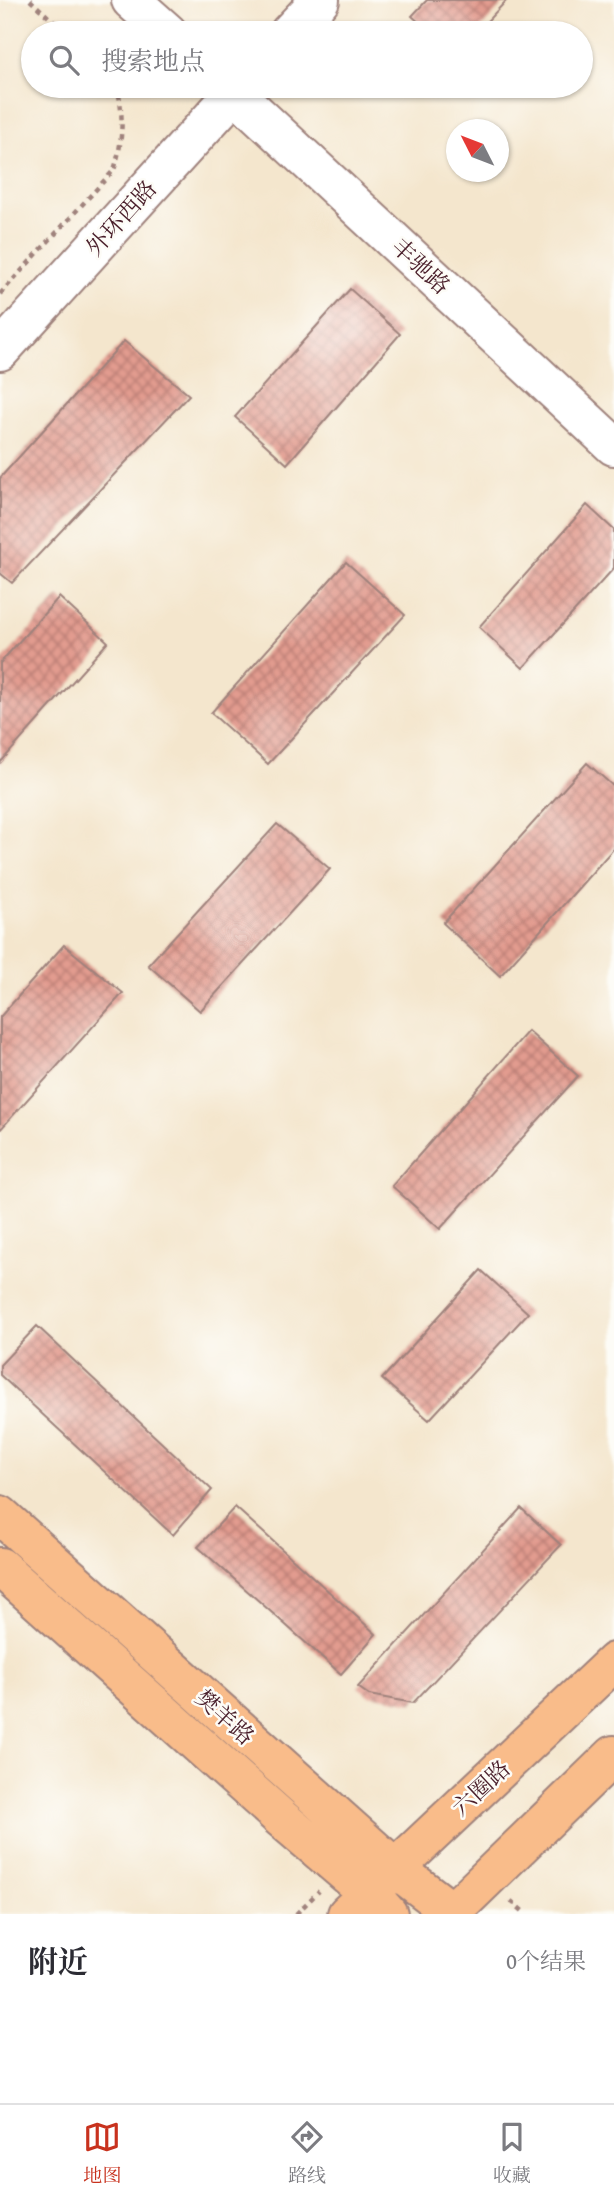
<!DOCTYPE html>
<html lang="zh">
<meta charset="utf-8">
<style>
:root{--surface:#fff;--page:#f7f7f7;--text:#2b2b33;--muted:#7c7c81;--line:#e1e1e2;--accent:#c8321e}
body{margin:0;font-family:"Gentium Book Plus","Noto Serif SC",serif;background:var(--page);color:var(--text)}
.compass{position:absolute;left:446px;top:119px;width:63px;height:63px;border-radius:50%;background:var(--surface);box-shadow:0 2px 5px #0004;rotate:312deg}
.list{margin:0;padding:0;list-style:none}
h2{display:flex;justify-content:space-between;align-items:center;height:91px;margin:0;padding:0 28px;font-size:30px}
h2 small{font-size:23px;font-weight:400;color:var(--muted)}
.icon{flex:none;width:38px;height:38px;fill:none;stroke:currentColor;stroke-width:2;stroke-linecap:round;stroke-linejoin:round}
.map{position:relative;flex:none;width:614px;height:1914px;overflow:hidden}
.search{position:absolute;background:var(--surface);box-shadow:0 2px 5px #0004;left:21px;right:21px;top:21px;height:77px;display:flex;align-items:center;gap:18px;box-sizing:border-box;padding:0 24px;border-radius:38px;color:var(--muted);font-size:26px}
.sheet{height:189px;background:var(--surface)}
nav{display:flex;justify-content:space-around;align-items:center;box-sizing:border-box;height:98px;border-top:2px solid var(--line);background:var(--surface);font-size:19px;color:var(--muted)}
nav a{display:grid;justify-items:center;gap:4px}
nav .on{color:var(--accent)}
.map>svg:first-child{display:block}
.building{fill:url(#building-cross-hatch)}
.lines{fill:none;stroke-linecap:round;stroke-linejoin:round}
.minor-casing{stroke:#9f827c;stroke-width:42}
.major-casing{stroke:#9f827c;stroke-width:42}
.path{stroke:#9f827c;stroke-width:4.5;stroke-dasharray:5 5;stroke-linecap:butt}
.minor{stroke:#fff;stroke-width:38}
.major{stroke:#f9bc8a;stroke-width:38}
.labels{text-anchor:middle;stroke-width:5;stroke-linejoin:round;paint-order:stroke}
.street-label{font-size:23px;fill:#4a1f2b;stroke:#fdfcf7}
</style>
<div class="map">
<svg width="614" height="1914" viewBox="0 0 614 1914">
<defs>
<pattern id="building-cross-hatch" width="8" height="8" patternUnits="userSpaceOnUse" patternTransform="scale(1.75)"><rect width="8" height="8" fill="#e29b8f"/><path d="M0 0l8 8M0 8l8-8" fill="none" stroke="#b97e75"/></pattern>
</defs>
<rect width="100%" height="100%" fill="#fdfcf7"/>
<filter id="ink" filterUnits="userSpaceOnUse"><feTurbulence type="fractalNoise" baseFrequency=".0143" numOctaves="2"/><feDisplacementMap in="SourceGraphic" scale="14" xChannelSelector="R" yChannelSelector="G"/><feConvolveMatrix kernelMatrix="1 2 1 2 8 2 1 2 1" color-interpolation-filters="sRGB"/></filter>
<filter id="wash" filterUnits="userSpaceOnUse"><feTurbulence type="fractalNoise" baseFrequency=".00686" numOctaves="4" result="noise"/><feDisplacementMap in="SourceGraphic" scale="28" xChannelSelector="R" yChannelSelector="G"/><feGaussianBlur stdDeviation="1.57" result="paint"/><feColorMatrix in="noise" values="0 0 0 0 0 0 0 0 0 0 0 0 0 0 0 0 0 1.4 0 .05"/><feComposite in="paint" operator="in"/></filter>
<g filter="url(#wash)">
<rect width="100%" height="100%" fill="#f4e6cd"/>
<g id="blocks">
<!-- building -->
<path class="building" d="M427 0H507L476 33H431L412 16Z
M350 289 400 334 287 464 235 417Z
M124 341 189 395 12 583 0 573V478Z
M587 505 614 530V568L523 668 479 627Z
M346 562 405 615 268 764 211 713Z
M59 597 108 642 0 763V663Z
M587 763 614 787V848L500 976 443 923Z
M277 824 330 869 200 1011 148 965Z
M64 945 123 993 0 1130V1017Z
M528 1031 578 1076 440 1229 392 1186Z
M481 1270 528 1313 429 1420 382 1379Z
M37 1326 212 1490 173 1535 0 1375V1365Z
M235 1507 376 1634 341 1674 198 1547Z
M521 1508 561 1545 413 1703 369 1695 358 1687Z"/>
</g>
</g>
<g filter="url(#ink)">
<use href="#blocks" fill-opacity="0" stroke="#9f827c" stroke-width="2"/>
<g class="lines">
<!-- minor casing -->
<g class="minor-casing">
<path id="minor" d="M131 0 168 33
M289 33 320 0
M227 86 614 446
M0 351 241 86"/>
</g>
<!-- major casing -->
<g class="major-casing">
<path id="major" d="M0 1515 396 1869 455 1914
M0 1567 282 1819 370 1894 388 1914
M347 1914 614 1662
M450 1914 614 1755"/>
</g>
<!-- path -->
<path class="path" d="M30 0 66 33
M0 294 114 170C123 142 124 115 117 86
M511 1901 526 1914
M296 1914 319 1891"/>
<!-- minor -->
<use href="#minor" class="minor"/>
<!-- major -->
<use href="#major" class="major"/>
</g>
</g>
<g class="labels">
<!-- street labels -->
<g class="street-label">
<text transform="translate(121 218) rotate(-48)" y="8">外环西路</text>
<text transform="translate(421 266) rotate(43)" y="8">丰驰路</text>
<text transform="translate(225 1717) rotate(42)" y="8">樊羊路</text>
<text transform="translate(481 1788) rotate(-43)" y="8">六圈路</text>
</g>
</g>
</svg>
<svg class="compass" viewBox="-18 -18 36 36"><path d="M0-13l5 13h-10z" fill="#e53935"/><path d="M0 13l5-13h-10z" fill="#7c7c81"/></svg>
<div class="search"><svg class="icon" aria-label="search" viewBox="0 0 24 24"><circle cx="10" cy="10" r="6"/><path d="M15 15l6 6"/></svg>搜索地点</div>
</div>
<section class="sheet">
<h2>附近<small>0个结果</small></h2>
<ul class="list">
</ul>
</section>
<nav>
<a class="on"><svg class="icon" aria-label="map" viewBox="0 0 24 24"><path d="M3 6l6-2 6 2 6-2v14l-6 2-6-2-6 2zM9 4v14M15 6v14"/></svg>地图</a>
<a><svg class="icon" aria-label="directions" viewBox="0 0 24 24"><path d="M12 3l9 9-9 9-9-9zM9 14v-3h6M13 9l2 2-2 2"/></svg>路线</a>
<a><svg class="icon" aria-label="saved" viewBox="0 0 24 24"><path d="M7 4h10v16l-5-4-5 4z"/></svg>收藏</a>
</nav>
